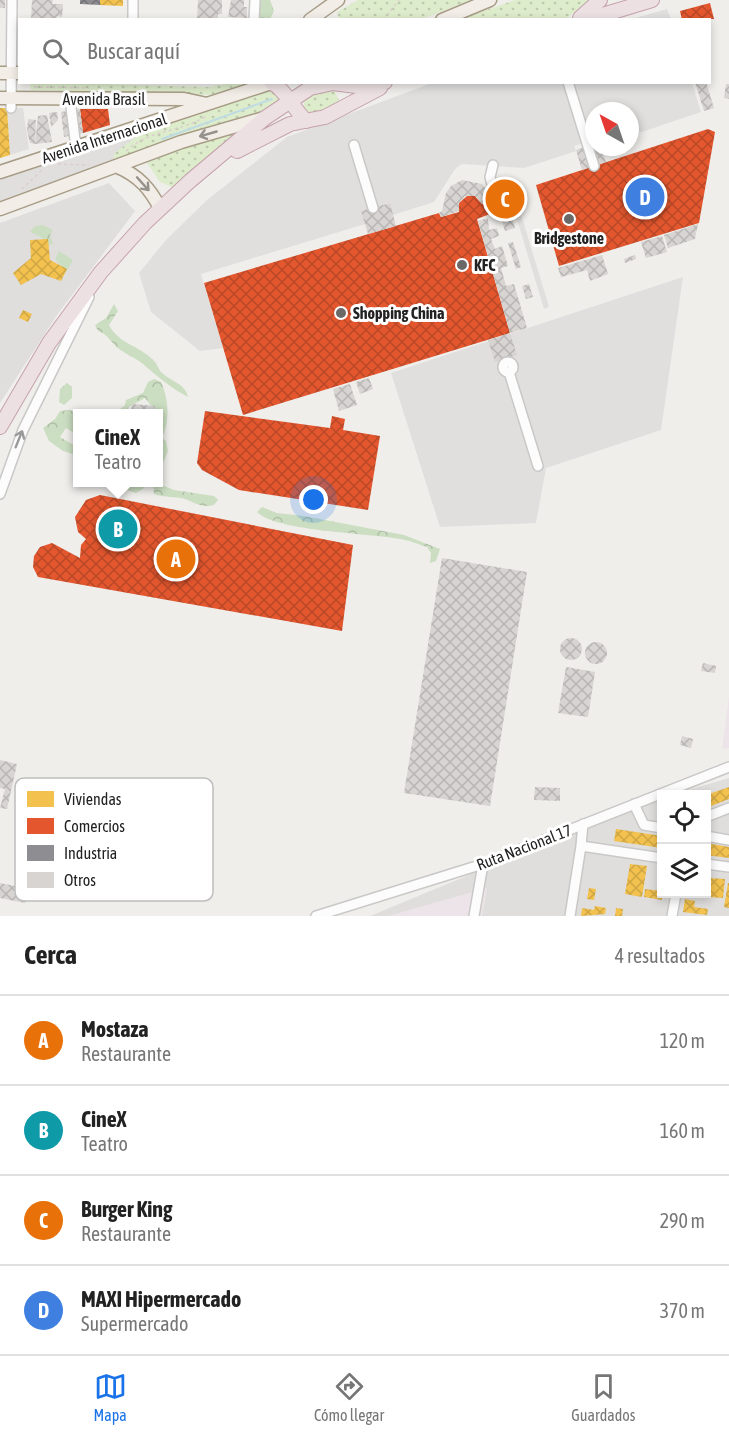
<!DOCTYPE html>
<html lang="es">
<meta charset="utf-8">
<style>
:root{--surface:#fff;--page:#f6f6f6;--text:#222;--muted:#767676;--line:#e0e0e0;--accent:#1a73e8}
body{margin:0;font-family:"Asap Condensed",sans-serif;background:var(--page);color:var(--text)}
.controls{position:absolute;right:18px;bottom:18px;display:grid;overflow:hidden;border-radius:0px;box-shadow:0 3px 9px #0003}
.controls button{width:54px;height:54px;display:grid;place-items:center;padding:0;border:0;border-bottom:2px solid var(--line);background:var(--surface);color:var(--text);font:30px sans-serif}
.compass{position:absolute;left:585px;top:102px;width:54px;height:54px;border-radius:50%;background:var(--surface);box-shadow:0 3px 9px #0003;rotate:320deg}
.you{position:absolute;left:314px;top:500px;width:21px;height:21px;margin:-15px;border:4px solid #fff;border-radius:50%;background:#1a73e8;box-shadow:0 0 0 9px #1a73e833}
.badge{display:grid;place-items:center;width:39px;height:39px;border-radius:50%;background:var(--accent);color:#fff;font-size:20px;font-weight:700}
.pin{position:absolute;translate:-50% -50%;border:3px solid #fff;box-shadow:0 2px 6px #0006}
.popup{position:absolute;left:73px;top:409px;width:90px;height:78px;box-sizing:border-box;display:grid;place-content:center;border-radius:0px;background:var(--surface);filter:drop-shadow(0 2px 4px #0005);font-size:20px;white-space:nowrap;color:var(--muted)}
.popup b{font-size:22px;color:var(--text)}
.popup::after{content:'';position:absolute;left:50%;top:100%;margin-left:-12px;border:12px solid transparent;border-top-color:var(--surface)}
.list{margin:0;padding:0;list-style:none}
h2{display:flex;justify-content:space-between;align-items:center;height:78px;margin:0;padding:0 24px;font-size:26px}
h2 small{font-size:20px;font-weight:400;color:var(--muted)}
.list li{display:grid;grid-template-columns:39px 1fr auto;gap:18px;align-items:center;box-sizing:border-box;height:90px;padding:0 24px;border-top:2px solid var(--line)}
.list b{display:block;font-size:22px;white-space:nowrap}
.list p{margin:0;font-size:20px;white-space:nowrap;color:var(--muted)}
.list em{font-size:20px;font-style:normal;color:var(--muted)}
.icon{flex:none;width:33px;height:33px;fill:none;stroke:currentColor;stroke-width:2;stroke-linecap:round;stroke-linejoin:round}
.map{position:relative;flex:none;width:729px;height:916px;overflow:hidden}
.search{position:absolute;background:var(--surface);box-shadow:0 3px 9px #0003;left:18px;right:18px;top:18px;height:66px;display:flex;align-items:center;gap:15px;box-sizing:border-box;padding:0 21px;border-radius:0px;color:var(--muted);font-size:22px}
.sheet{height:438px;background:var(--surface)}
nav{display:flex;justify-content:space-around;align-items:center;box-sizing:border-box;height:84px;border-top:2px solid var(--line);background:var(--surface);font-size:16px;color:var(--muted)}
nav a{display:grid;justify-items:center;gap:3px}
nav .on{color:var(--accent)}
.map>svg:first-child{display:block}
.residential{fill:#dfdedc}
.industrial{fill:#ede4e9}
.grass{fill:url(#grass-dots)}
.forest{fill:url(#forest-crowns)}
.parking{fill:#e0dfde}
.homes{fill:url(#homes-cross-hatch)}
.shops{fill:url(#shops-cross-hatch)}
.industry{fill:url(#industry-cross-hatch)}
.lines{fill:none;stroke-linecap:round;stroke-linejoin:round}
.stream{stroke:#bfdbe3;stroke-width:2}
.building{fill:url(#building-cross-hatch)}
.minor-casing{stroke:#c9c8c7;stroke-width:12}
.major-casing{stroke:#a79c86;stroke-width:15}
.highway-casing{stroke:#c5a2ac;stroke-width:16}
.path{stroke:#dccecd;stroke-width:1.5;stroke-dasharray:3 3;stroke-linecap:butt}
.minor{stroke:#fdfcfc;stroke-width:9}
.major{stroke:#f3ede7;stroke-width:12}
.highway{stroke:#ece0e2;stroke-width:14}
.oneway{stroke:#95928e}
.oneway2{stroke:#9a9a9a}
.poi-dot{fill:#6a6968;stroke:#fff;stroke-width:2}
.labels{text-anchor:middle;stroke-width:6;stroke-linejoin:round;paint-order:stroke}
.street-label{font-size:16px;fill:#222;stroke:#fff}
.poi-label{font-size:16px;font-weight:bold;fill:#222;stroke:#fff;text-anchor:start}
.key{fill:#fff;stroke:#bdbdbd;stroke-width:1.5}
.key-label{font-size:16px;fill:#222}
</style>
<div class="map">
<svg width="729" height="916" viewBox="0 0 729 916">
<defs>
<pattern id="grass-dots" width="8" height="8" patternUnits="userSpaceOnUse" patternTransform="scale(1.5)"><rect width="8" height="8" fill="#ddeccb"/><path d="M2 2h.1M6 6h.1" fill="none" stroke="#bdcaae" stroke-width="1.8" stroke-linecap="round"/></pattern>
<pattern id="forest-crowns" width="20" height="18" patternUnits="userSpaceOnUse" patternTransform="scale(1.5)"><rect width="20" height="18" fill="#cbdec1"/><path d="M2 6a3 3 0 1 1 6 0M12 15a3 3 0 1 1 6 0" fill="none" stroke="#aebea6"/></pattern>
<pattern id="homes-cross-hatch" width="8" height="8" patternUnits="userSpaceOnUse" patternTransform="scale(1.5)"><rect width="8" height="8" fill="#f2c14e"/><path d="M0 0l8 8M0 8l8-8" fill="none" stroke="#cfa644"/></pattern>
<pattern id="shops-cross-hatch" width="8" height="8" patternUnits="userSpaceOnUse" patternTransform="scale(1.5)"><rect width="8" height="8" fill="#e4572e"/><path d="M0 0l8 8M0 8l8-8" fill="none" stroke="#b84827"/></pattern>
<pattern id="industry-cross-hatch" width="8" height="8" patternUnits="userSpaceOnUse" patternTransform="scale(1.5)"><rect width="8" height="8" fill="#8d8d92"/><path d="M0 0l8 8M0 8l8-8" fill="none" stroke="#737377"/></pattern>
<pattern id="building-cross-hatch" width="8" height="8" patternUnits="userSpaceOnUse" patternTransform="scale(1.5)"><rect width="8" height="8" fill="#d7d4d2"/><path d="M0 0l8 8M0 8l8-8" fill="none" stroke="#b8b6b4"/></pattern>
</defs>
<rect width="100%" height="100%" fill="#f0eeeb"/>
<!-- residential -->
<path class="residential" d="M109 183 135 211 57 315 0 403V223Z
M729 778V916H370L631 808 661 798 662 894H706V794H674Z"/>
<!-- industrial -->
<path class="industrial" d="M729 696V748L722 749Z
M487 888 482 916H388Z"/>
<!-- grass -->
<path class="grass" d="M358 0H471L422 19H339L337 12Z
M515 0H589L566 19 458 20Z
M29 82 208 87 233 83H260L210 95 31 90Z
M272 90 279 95 278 101 263 112 150 147 0 201V181Z
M334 90 339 100 331 109 311 114 304 108 303 100 311 92Z
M242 130 172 187 160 182 147 163 160 154Z"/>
<!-- forest -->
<path class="forest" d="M255 0H270L274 11 270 19H259Z
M43 225 53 230 50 235 53 243 47 247 41 237 30 232 35 226Z
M59 251 73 260 66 272 55 259Z
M114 304 118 311 109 325C120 345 139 345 153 360 157 363 158 368 161 372 170 381 185 383 188 397 171 388 158 377 143 364 136 358 127 355 119 349 112 344 107 333 98 331L95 325 106 318Z
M154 379 161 382C169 399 170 421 162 438L166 441 168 451 163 463 162 485 174 490 214 496 218 500 214 505C201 508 196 503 185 499 175 496 165 498 154 494L153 483 158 482V414L145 398 129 407 127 413H119L118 411 125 405 126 400 143 393 148 382Z
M67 383 72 387V398L64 405 59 402 60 389Z
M69 410 81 413 78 414 77 435 66 428 60 437 77 447 73 454 63 451 49 441 43 428 55 419 60 411Z
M106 483H140L144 488 136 493 125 489 121 492Z
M262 507 277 513 304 516 404 535 440 549 436 561 430 563 431 553 427 547C420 545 412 541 405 540 375 533 276 532 257 512Z"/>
<!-- parking -->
<path class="parking" d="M667 9 671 19H632Z
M432 83H692L701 112 630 136V111H594V140L574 146 576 151 524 168 462 164 455 169 434 202 393 215 389 203 362 211 365 224 201 274 223 348 200 351 151 312 139 273 166 240 207 200 287 137Z
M7 108H23L29 149 10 155Z
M140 134 115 153 113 157 116 160 0 204V180Z
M521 214 549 307 544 309 516 216Z
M683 277 661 430 546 468 536 523 440 527 391 373Z"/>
<!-- homes -->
<path class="homes" d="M100 0H123V6L100 5Z
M0 108H7L10 155 0 158Z
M48 239 50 260 67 269 61 281 41 274 21 285 13 273 31 258 30 240Z
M23 310 32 314 28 322 19 318Z
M729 787V799L706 808V795Z
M616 829 662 836V848L614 841Z
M706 843 729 847V858L706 855Z
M630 864 647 866 642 897 625 894Z
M710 878 725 879 723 898 708 897Z
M728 883H729V908L724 907Z
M589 888 596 889 594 900 587 899Z
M645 889 662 891V900L644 897Z
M685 899 695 901 694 907 708 909 707 915 683 912Z
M595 906 606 908 605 914 581 916 582 908 594 910Z
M616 908 623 909 622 916H615Z"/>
<!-- shops -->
<path class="shops" d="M710 3 714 19 682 20 680 11Z
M80 109H108L110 125 83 133Z
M708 129 715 132 699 223 559 266 536 185Z
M512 192 516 204 477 219 510 333 243 415 204 283 439 213 441 217 459 212V203L467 196H475L482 204Z
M205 411 330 428 332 416 345 419 343 430 380 436 368 510 239 490 202 470 197 463Z
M100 495 353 545 342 631 38 577 33 567 34 556 40 547 52 543 80 558 81 545 86 539 78 532 75 517 86 500Z"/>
<!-- industry -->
<path class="industry" d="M80 0H100V5L80 4Z"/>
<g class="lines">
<!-- stream -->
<path class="stream" d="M162 139 272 99"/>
</g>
<!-- building -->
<path class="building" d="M0 0H5V8H0Z
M32 0H53L52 4H63L62 17 57 16 56 20H31Z
M198 0H222V14H218V20H197Z
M231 0H244V7H247V18L228 17Z
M695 82H706L714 108 704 111Z
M726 84H729V99L724 98Z
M80 109 83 133 64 137 61 112Z
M57 112 58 120 51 127 49 113Z
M47 115 52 142 35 144 38 116Z
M28 119 36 120 35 144 30 143 27 131Z
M594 144V147H601L606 162 582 170 576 150Z
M462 180 482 184 496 201 482 204 475 196H465L459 203V211L441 217 439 213 442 211 446 193 451 186Z
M390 203 396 226 368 234 361 211Z
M488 218 489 230 497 228 499 236 491 239 495 249 502 246 508 266 501 268 506 286 514 284 527 328 510 333 478 221Z
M512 218 515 228 505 231 502 221Z
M698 224 695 239 668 248 664 235Z
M662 236 667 252 646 258 641 242Z
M513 242 521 267 516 269 508 243Z
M602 255 608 274 590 281 587 270 561 277 558 268Z
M635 255 636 259 625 263 624 259Z
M529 284 533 297 526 299 522 286Z
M510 333 517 355 495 362 488 340Z
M369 378 373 389 360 394 356 382Z
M350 384 357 405 339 411 333 389Z
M132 404 155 406 154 414H131Z
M442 558 527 572 490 806 404 793Z
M560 649a11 11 0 1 1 22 0a11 11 0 1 1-22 0Z
M585 653a11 11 0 1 1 22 0a11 11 0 1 1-22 0Z
M703 663 716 666 715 673 701 671Z
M566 667 595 672 588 717 558 713Z
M682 736 693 739 691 748 680 745Z
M0 760 17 764 7 809 0 808 5 789 0 788Z
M43 778 50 779 44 808 19 803 23 786 39 789 40 794Z
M123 781 128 784 125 791 119 788Z
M535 787 560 788V801L534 800Z
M62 810 68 811 63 834 58 833Z
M36 833 45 836V848L55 851V861H42V867H51V875H39V881H19L17 838 36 836Z
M0 883 29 889 25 903 0 898Z"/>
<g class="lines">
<!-- minor casing -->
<g class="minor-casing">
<path id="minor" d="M133 20V0
M254 20 255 0
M568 82 594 166
M70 99 76 148
M11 108 12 0
M354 145 373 208
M493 165 490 177 494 191 513 188
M503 367a5 5 0 1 1 10 0a5 5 0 1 1-10 0Z
M509 372 538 466
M0 494 23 430 89 297
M634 804 644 825 662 828
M706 817 729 808
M583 824 581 846 662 858
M706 836 729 840
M706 864 729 867
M316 916 483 864 729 767
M474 916 483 864
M570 916 581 846
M672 916 676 894"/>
</g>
<!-- major casing -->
<g class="major-casing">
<path id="major" d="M310 20 338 0
M442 20 490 0
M0 73H20
M0 98 184 99 207 104
M118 167C139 176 150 189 160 208
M0 172 274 82
M0 209 181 142 264 118"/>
</g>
<!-- highway casing -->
<g class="highway-casing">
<path id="highway" d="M580 18 600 0
M586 20 652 0
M272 83C284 88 295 111 306 121
M237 151 290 124 325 117 380 88
M0 427 49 343 101 272 145 223 190 181 265 118 310 88 333 83 364 87 385 82"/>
</g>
<!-- path -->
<path class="path" d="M383 20 399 0
M34 87 89 88
M126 151C154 127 178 134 208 115
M58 164 89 165
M22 189 42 170"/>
<!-- minor -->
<use href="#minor" class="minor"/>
<!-- major -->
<use href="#major" class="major"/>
<!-- highway -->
<use href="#highway" class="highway"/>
</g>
<!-- one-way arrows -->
<defs><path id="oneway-shaft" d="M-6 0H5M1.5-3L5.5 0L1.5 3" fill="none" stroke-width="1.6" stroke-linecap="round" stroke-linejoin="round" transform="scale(1.5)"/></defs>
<g class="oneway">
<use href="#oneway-shaft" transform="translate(208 134) rotate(164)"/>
<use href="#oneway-shaft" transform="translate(143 184) rotate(48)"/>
</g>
<use class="oneway2" href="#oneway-shaft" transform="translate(19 439) rotate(-68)"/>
<!-- markers -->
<g class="poi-dot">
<circle cx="569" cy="219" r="6"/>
<circle cx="462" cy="265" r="6"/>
<circle cx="341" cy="313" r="6"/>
</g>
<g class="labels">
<!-- street labels -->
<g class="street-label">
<text x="104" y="105">Avenida Brasil</text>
<text transform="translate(104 138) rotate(-18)" y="6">Avenida Internacional</text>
<text transform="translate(524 847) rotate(-21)" y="6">Ruta Nacional 17</text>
</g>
<!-- poi labels -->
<g class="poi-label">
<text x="569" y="244" text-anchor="middle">Bridgestone</text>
<text x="474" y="271">KFC</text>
<text x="353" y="319">Shopping China</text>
</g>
</g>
<!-- legend -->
<rect x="15" y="778" width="198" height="123" rx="9" class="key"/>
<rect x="27" y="791" width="27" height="16" fill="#f2c14e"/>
<rect x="27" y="818" width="27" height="16" fill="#e4572e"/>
<rect x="27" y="845" width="27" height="16" fill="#8d8d92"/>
<rect x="27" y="872" width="27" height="16" fill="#d7d4d2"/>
<g class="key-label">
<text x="64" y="805">Viviendas</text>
<text x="64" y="832">Comercios</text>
<text x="64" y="859">Industria</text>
<text x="64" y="886">Otros</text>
</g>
</svg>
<div class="controls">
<button><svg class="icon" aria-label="locate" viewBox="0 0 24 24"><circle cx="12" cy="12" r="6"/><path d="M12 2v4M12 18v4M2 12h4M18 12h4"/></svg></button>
<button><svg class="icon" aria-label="layers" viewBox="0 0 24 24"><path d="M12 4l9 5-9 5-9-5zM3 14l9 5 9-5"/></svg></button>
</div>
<svg class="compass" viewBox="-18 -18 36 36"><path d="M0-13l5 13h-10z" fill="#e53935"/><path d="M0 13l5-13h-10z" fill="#767676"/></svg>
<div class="you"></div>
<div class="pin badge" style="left:176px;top:559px;background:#e8710a">A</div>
<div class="pin badge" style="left:118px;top:529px;background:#0f9aa8">B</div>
<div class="popup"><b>CineX</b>Teatro</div>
<div class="pin badge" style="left:505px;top:199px;background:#e8710a">C</div>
<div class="pin badge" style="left:645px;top:197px;background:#3f7fe0">D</div>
<div class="search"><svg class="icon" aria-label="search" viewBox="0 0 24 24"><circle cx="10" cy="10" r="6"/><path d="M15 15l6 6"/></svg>Buscar aquí</div>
</div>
<section class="sheet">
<h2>Cerca<small>4 resultados</small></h2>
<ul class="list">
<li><span class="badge" style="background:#e8710a">A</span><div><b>Mostaza</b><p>Restaurante</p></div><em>120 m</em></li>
<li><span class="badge" style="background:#0f9aa8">B</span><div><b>CineX</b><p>Teatro</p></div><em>160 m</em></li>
<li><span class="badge" style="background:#e8710a">C</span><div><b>Burger King</b><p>Restaurante</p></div><em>290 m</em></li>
<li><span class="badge" style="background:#3f7fe0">D</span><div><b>MAXI Hipermercado</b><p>Supermercado</p></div><em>370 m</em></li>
</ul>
</section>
<nav>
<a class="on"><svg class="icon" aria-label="map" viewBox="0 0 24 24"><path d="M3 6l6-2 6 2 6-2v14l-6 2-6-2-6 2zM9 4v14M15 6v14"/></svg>Mapa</a>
<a><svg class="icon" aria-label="directions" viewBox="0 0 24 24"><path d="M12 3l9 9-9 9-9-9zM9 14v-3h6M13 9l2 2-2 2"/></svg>Cómo llegar</a>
<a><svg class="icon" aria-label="saved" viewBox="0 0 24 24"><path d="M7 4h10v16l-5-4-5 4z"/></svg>Guardados</a>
</nav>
